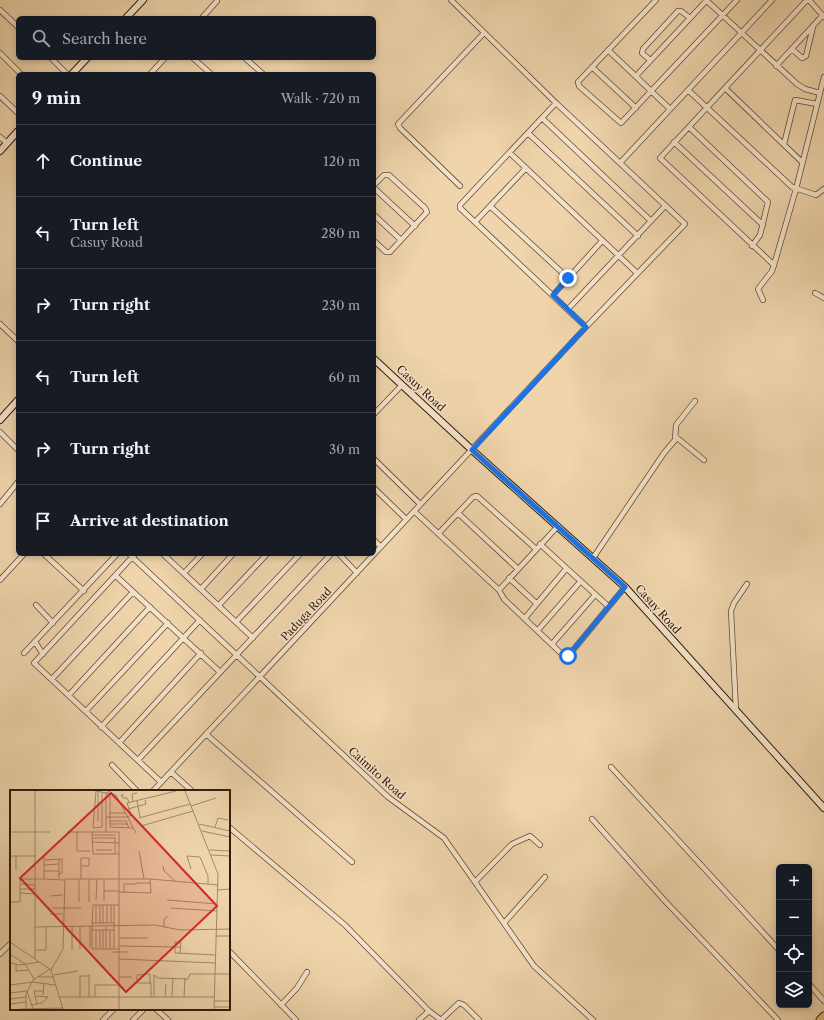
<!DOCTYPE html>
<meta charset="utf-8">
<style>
:root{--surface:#171b24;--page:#20242c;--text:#f1f3f6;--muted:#9ea1a6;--line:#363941}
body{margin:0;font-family:"Libre Caslon Text",serif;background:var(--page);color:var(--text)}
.controls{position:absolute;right:12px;bottom:12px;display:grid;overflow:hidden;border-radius:6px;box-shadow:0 2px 6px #0003}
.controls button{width:36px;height:36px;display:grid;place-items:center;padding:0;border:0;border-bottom:1px solid var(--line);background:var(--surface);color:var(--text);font:20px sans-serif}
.stop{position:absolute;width:12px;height:12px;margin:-9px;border:3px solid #1a73e8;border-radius:50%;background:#fff}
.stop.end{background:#1a73e8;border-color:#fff;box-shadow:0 1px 4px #0008}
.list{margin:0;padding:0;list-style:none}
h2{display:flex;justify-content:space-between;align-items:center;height:52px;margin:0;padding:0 16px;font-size:17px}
h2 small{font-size:13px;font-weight:400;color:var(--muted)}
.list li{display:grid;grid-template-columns:26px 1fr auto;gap:12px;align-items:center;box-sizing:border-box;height:72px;padding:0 16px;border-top:1px solid var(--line)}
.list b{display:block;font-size:15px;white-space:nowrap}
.list p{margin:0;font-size:13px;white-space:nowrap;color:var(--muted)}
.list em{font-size:13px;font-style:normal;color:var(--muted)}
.icon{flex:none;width:22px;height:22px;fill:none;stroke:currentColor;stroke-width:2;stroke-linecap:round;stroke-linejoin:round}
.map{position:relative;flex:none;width:824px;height:1020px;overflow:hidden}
.search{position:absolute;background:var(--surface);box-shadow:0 2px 6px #0003;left:16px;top:16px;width:360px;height:44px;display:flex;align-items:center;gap:10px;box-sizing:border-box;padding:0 14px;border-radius:6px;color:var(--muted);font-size:15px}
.panel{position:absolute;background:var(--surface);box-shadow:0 2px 6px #0003;left:16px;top:72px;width:360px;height:484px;border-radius:6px}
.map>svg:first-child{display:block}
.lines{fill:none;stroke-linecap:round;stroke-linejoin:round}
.street-casing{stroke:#5f4b34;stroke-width:6}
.secondary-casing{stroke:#2f1d0c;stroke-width:8}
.primary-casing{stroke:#2f1d0c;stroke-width:9}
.street{stroke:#f5e3c9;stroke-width:4.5}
.secondary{stroke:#f5e3c9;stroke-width:6}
.primary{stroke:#e8ba76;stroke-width:7}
.route{stroke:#1a73e8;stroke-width:5}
.labels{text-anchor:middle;stroke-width:3;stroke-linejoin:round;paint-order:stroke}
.street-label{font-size:11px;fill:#2f1d0c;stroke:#f5e3c9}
.inset-road{fill:none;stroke:#a28b6c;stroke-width:1}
.view{fill:#d62828;fill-opacity:0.15;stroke:#d62828;stroke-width:2}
.inset-edge{fill:none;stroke:#2f1d0c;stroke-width:2}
</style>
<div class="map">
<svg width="824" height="1020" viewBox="0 0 824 1020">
<rect width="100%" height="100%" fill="#efd4ac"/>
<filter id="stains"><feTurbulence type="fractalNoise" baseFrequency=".005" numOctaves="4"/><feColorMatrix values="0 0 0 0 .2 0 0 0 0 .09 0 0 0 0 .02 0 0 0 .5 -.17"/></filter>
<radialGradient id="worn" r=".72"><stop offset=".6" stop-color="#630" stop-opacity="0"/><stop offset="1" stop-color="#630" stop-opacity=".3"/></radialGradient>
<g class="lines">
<!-- street casing -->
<g class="street-casing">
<path id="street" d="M656 0 578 82 579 86 621 123 737 0
M706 0 797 84 805 89 820 93
M809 0 824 17
M0 10 18 27
M202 18 217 1
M792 49 802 58 806 56 813 27
M608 50 670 109
M0 53 21 74
M51 58 67 74
M193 58 211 74
M245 58 263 74
M650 60 642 53 643 49 678 11H681L690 18
M776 66 823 15
M592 67 636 108
M150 74 165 58
M636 76 707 0
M725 88 802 162
M688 90 792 187 816 195 824 189
M0 96 18 113
M556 103 460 205V208L586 327
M542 118 651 221
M689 127 768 202 760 235 752 246
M528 133 638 236
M0 137 7 143
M674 142 763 225
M784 144 795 100 817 104
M510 153 637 273
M620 163 772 0
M374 185 384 175H389L425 208 427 212 390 252H386L374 241
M460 186 400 128 398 124 484 33
M374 188 415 226
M490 206 568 278
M374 215 401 240
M475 222 526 168
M774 265 660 158 807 0
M815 293 824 298
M553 295 602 241
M763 300 758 289 772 271 774 265 796 189 824 77
M568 309 665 206
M0 324 18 341
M374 414 402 385
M0 432 18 450
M676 437 704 460
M374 459 420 504
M374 488 406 519
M0 504 18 482
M414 511 499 590 504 599 565 657 569 655 625 587
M458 513 518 569
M439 533 473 497 477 496 536 549
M374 540 381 547
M540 544 608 606
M44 554 84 591
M129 554 388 797 444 838 534 966 593 1020
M135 554 34 663 161 782
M163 554 253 638
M339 554 357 573
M593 558 664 453 675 440 676 425 695 401
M184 573 202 554
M116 576 220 672
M509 578 537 604
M0 580 24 554
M201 589 233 554
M499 590 558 526
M36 605 53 623
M219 605 267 554
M525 618 566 569
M236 622 300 554
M538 630 580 582
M35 642 43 654
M552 644 595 595
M24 653 117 554
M52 679 133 592
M69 695 150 607
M736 710 731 611 734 603 747 584
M86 711 168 623
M101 727 200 620
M206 734 352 862
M119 743 201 653
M138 760 331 554
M112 765 137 791
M611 767 779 950
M171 772 192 791
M153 791 586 327 685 224 556 103 451 0
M592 819 665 901 778 1020
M229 827 345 925 429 1011 441 1020
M475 882 512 844 530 836 540 845
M504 923 545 877
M229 951 296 1020
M0 954 11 943
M809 984 824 1001
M281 1005 297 988 307 972
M156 1009 168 1020
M103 1020 114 1009
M133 1020 144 1009
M419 1020 429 1011
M441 1020 459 1003 464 1005 479 1020"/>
</g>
<!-- secondary casing -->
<g class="secondary-casing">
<path id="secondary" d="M126 18 143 0
M72 74 87 58
M0 151 18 131
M374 359 472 450 625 587 824 808
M0 420 18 400"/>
</g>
<!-- primary casing -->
<g class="primary-casing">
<path id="primary" d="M820 1020 824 1016"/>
</g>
<!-- street -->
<use href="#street" class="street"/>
<!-- secondary -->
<use href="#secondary" class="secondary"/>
<!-- primary -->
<use href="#primary" class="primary"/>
</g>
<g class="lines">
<!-- route -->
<path class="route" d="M568 278 553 295 586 327 472 450 625 587 568 656"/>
</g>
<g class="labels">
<!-- street labels -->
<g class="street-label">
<text transform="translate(421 388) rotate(43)" y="4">Casuy Road</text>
<text transform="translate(658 609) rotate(48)" y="4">Casuy Road</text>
<text transform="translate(306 614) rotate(-47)" y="4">Paduga Road</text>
<text transform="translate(377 773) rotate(42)" y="4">Caimito Road</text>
</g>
</g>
<!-- overview -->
<g transform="translate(10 790)">
<rect width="220" height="220" fill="#efd4ac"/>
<path class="inset-road" d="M175 1 208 84 204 219M88 2V31M92 3V37L83 38 86 1 106 5 126 43M100 4V37L123 38M114 5H111L113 8H117L119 12M127 11 130 27M123 12 122 4 127 3M181 16 206 8M118 19 136 14 135 10M100 23H116M96 27H118L121 25 117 13 166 1M129 28 180 14M100 31H116L119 38M100 34H118M189 34 220 41M131 36 183 21M205 37 208 28 218 30M192 41 220 47M0 42H40M57 42H109V219M67 42V61H80M82 42 83 64H109M96 42V3L100 1M82 45H105M82 48H105M82 52 109 53M86 60H102M200 60 220 61M129 61 134 89M105 64V47M201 65 220 66M0 66H26M6 66V80M34 66V89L54 90M49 69V89M34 70 52 69V83L49 84M34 75 49 74M71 76H79V68H71V89M153 76 154 81 165 91M181 79 177 66 190 67 198 86V94M34 81H49M79 89V112M126 93H140M10 94 25 95M10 99H25M208 100 220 99M94 101H109M109 102 141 103 140 89M114 102V94H126M10 103 25 104M41 106 53 105M86 110 87 89M157 110 207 114M94 111V90M0 112H10V89H34M69 112V89M42 118H71M161 118 207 121M40 124H53M82 133H104M86 133V115M90 133V115M93 133V115M97 133V115M101 133V115M62 136V160M25 137 145 135 170 140 220 139M96 137V159M154 137V129L158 126M82 140H104M86 140V158M90 140V158M93 140V159M100 140V159M206 146H220M109 148H138M0 152 41 180 53 219M109 156 171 157M165 156V163L205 165M165 156V152H171L170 163M80 158V136M104 158V115M70 159V136M109 159H82V136L83 115H109M26 160H36V137M102 162H118M0 164 15 174 24 189M25 168V1M109 169 205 173M0 173 9 175 29 172M6 175V181L19 180M41 180 53 159 55 89H140L208 95M44 185 68 181M29 187H44M109 187H122M140 193V184L127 185V193H141V207M0 195 23 192 45 195M0 203 17 201 23 219M33 205 34 193M50 207H204M70 207V186H79M79 207V184M85 207V195H109M144 207V185L148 188 178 189 180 184H220M155 207 156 194M162 207 163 188M174 207 175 188M0 209 16 207M204 211H220M0 214 16 212M27 214 24 201H33M22 215 32 213 38 207 25 206M204 217H220M10 219 53 218M16 219V204L23 190 40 179"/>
<path class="view" d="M101 3 207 116 116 202 10 88Z"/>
<rect width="220" height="220" class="inset-edge"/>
</g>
<rect width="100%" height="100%" filter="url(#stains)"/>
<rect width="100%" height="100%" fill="url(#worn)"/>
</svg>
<div class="controls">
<button>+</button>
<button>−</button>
<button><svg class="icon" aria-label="locate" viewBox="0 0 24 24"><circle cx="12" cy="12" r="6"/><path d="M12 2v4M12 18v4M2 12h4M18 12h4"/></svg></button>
<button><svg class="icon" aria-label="layers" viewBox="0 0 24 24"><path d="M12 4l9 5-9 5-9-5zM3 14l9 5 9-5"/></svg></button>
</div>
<div class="stop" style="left:568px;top:656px"></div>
<div class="stop end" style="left:568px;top:278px"></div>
<div class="search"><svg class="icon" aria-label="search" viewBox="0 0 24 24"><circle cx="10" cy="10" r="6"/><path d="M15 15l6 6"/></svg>Search here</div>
<section class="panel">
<h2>9 min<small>Walk · 720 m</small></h2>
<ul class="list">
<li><svg class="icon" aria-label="ahead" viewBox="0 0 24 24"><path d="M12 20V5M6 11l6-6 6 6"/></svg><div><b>Continue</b></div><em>120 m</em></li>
<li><svg class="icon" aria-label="left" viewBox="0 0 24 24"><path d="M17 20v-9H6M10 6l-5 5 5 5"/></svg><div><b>Turn left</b><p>Casuy Road</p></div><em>280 m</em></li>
<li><svg class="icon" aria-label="right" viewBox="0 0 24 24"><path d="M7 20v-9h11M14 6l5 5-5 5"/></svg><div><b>Turn right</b></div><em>230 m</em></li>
<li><svg class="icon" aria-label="left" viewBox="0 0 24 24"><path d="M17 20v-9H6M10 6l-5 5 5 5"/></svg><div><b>Turn left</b></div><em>60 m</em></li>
<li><svg class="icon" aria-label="right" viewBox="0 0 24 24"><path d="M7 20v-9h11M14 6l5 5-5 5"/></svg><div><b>Turn right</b></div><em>30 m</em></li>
<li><svg class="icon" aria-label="arrive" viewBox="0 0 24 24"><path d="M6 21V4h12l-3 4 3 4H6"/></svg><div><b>Arrive at destination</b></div></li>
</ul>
</section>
</div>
